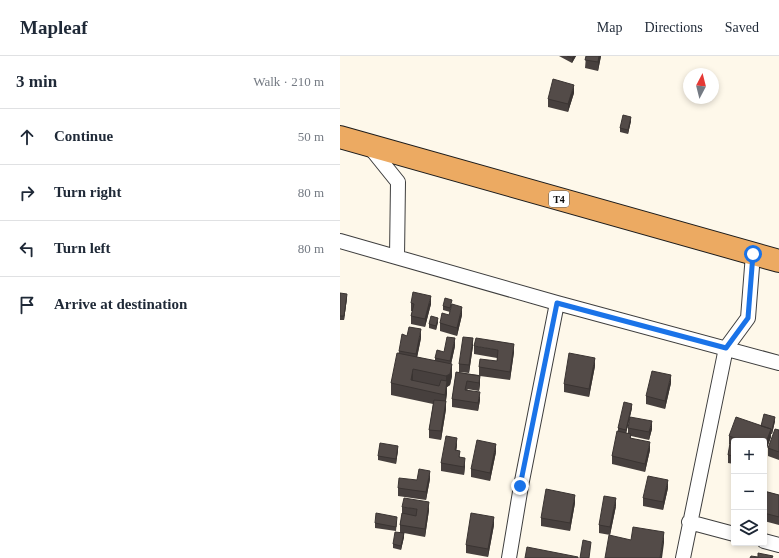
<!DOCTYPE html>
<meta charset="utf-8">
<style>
:root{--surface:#fff;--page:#f6f6f7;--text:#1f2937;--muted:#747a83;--line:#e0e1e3}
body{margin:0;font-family:"Times New Roman",serif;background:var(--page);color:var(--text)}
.controls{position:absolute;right:12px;bottom:12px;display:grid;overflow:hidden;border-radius:4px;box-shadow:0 2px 6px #0003}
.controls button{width:36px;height:36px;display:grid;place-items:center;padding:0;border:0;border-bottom:1px solid var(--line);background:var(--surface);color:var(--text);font:20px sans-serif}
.compass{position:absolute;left:343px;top:12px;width:36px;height:36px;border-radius:50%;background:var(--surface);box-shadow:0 2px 6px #0003;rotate:7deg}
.stop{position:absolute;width:12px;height:12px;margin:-9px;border:3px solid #1a73e8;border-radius:50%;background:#fff}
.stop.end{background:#1a73e8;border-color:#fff;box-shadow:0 1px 4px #0008}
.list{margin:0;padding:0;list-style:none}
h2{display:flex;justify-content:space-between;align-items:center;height:52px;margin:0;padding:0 16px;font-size:17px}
h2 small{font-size:13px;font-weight:400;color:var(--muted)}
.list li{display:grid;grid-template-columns:26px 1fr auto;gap:12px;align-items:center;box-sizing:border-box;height:56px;padding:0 16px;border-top:1px solid var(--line)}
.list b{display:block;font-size:15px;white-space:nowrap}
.list em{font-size:13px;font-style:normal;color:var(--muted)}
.icon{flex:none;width:22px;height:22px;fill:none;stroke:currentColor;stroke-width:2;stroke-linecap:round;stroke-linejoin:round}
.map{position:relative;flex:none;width:439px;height:502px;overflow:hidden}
header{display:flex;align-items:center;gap:24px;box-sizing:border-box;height:56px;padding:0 20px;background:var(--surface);border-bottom:1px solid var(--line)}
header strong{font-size:19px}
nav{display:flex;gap:22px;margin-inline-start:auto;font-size:14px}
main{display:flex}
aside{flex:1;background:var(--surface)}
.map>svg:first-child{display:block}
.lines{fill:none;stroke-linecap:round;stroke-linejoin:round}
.minor-casing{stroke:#3e3e3e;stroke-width:16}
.trunk-casing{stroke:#1c1c1c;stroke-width:24}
.minor{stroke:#fff;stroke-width:14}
.trunk{stroke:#ecaa62;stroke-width:22}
.wall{fill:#47403e}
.shaded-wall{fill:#3a3432}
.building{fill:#534b48;stroke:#3a3432}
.route{stroke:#1a73e8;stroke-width:5}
.labels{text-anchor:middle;stroke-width:4;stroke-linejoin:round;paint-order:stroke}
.shield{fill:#fff;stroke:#545454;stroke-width:1}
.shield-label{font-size:10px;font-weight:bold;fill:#0b0b0b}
</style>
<header>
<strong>Mapleaf</strong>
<nav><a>Map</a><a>Directions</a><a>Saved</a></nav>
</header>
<main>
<aside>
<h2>3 min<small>Walk · 210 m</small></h2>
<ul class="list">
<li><svg class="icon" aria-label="ahead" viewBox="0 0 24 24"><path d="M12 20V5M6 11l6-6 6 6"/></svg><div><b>Continue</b></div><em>50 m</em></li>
<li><svg class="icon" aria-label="right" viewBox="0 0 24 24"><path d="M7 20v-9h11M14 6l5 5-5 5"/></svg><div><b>Turn right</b></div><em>80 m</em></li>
<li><svg class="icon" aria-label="left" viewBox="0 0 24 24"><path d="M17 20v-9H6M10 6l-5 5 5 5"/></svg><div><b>Turn left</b></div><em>80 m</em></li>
<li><svg class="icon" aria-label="arrive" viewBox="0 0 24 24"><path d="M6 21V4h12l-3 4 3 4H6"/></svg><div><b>Arrive at destination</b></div></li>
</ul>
</aside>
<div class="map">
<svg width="439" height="502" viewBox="0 0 439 502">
<rect width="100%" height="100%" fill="#fef8ea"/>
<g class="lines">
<!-- minor casing -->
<g class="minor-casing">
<path id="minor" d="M29 90 58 126 57 201
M0 185 217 247 439 307
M349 466 394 478
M424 485 439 489
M169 502 181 430 217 247
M343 502 386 292 408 262 413 198"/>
</g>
<!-- trunk casing -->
<g class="trunk-casing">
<path id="trunk" d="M0 81 439 205"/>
</g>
<!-- minor -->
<use href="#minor" class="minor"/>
<!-- trunk -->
<use href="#trunk" class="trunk"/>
</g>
<!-- wall -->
<path class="wall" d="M219 0H236L232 7Z
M246 0H261L258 15 245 12Z
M234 37 228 56 208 51V43Z
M291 65 288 78 280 76V72Z
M0 237 7 242 4 264H0Z
M71 247 91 248 85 271 71 268V260L72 255H71Z
M112 248 110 256 103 254V250Z
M122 259 117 280 100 275V267Z
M98 266 96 274 89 272V268Z
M81 282 77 301 95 305V302L104 296 115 290 111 308 112 320 110 329 107 331V337L106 345V353L101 384 89 382V374L93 348 51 339V327L59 295Z
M133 290 129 317 119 316V308Z
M134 290 174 296 170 324 140 320V328L139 335 127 333 140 344 138 355 112 351V343L116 316 139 319V311L157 305V302L134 298Z
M255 310 249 341 224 336V328Z
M331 327 325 353 306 348V340Z
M292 352 286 377H288V372L312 373 309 384 291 380V382L310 394 305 416 272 408V400L278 375V372Z
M435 365 432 378H431V381L424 400V385H394V408L388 407V399L390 388H389V380Z
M439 374V404L428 400V392Z
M117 390 116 394 125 410 124 419 101 415V407Z
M58 394 56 408 38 404V400Z
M156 396 150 425 131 421V413Z
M90 423 86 444 58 440V432L77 424Z
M328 432 323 454 303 450V442Z
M424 435 439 439V469L424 465Z
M235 447 230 475 201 470V462Z
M276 450 270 479 259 477V469Z
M62 451 89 454 85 481 64 477V481L61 494 53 492V488L60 477V469L62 458Z
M57 465 56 475 35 472V467Z
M154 469 148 501 126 497V489Z"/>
<!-- shaded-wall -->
<path class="shaded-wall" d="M234 0H236L232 7V2Z
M259 0H261L258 15V6Z
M234 29V37L228 56V48Z
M291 61V65L288 78V74Z
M7 238V242L4 264V260Z
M91 240V248L85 271V263Z
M122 251V259L117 280V272Z
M98 262V266L96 274V270Z
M81 273V282L76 307V298Z
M115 282V290L110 313V305Z
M133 282V290L129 317V309Z
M174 288V296L170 324V316Z
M255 302V310L249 341V333Z
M112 308V320L110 329 107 331V337L105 350V339L106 331V320Z
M73 313V325L71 324Z
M331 319V327L325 353V345Z
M140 320V328L139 335V327Z
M140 336V344L138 355V347Z
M106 345V353L101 384V375Z
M292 348V352L286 378V374Z
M435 361V365L432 378V374Z
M312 365V373L309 384V376Z
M431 373V381L424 400V392Z
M117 382V390L115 402V394Z
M310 386V394L305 416V408Z
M156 388V396L150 425V417Z
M58 390V394L56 408V403Z
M125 402V410L124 419V411Z
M90 415V423L86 444V436Z
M328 424V432L323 454V446Z
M235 439V447L230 475V467Z
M276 442V450L270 479V471Z
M89 446V454L85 481V473Z
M154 461V469L148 501V493Z
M324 476V487L322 502H320Z
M64 477V481L61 494V490Z"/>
<!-- building -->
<path class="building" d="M227 0H234L232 2Z
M246 0H259L258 6 245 4Z
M213 23 234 29 228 48 208 43Z
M283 59 291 61 288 74 280 72Z
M73 236 91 240 85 263 71 260 74 248 71 247Z
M0 237 7 238 4 260H0Z
M105 242 112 244 110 252 103 250Z
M112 248 122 251 117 272 100 267 102 257 109 259Z
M91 260 98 262 96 270 89 268Z
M69 271 81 273 76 298 59 295 62 278 67 280Z
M107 281 115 282 110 305 95 302 97 294 104 296Z
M123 281 133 282 129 309 119 308Z
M136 282 174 288 170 316 139 311 140 303 157 305 158 294 134 290Z
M57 297 112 308 110 318 106 320 73 313 71 324 99 330 101 324 107 325 105 339 51 327Z
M229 297 255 302 249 333 224 328Z
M312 315 331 319 325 345 306 340Z
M116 316 140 320 139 327 127 325 125 334 140 336 138 347 112 343Z
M94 344 106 345 101 375 89 374Z
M284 346 292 348 286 374 278 372Z
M424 358 435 361 432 374H431V373L421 370Z
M290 361 312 365 309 376 288 372Z
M396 361 431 373 424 392V385H403L389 380Z
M435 373 439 374V396L428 392Z
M277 375 291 378 290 382 310 386 305 408 272 400Z
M106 380 117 382 115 394 120 395 119 401 125 402 124 411 101 407Z
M137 384 156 388 150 417 131 413Z
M40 387 58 390 56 403 38 400Z
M390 387H394V400L388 399Z
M79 413 90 415 86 436 58 432 59 422 77 424Z
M308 420 328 424 323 446 303 442Z
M206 433 235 439 230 467 201 462Z
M424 435 439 439V461L424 457Z
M264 440 276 442 270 471 259 469Z
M64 442 89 446 85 473 60 469 62 457 76 460 77 453 62 451Z
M36 457 57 461 56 471 35 467Z
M131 457 154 461 148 493 126 489Z
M293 471 324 476 320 502H265L269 479 291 484Z
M55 476 64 477 61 490 53 488Z
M243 484 251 486 249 502H240Z
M187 491 238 501V502H185Z
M418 497 433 500 432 502H410L411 500 418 501Z"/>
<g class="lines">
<!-- route -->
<path class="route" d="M180 430 217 247 386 292 408 262 413 198"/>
</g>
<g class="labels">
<!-- shield labels -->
<rect class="shield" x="209" y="135" width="20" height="16" rx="3"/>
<g class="shield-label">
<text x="219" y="147">T4</text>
</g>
</g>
</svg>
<div class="controls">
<button>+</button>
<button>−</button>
<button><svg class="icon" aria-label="layers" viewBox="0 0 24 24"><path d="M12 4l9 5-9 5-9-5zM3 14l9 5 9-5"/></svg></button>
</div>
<svg class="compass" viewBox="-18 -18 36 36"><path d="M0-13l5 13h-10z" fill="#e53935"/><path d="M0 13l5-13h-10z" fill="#747a83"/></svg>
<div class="stop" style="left:413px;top:198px"></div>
<div class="stop end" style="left:180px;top:430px"></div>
</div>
</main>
